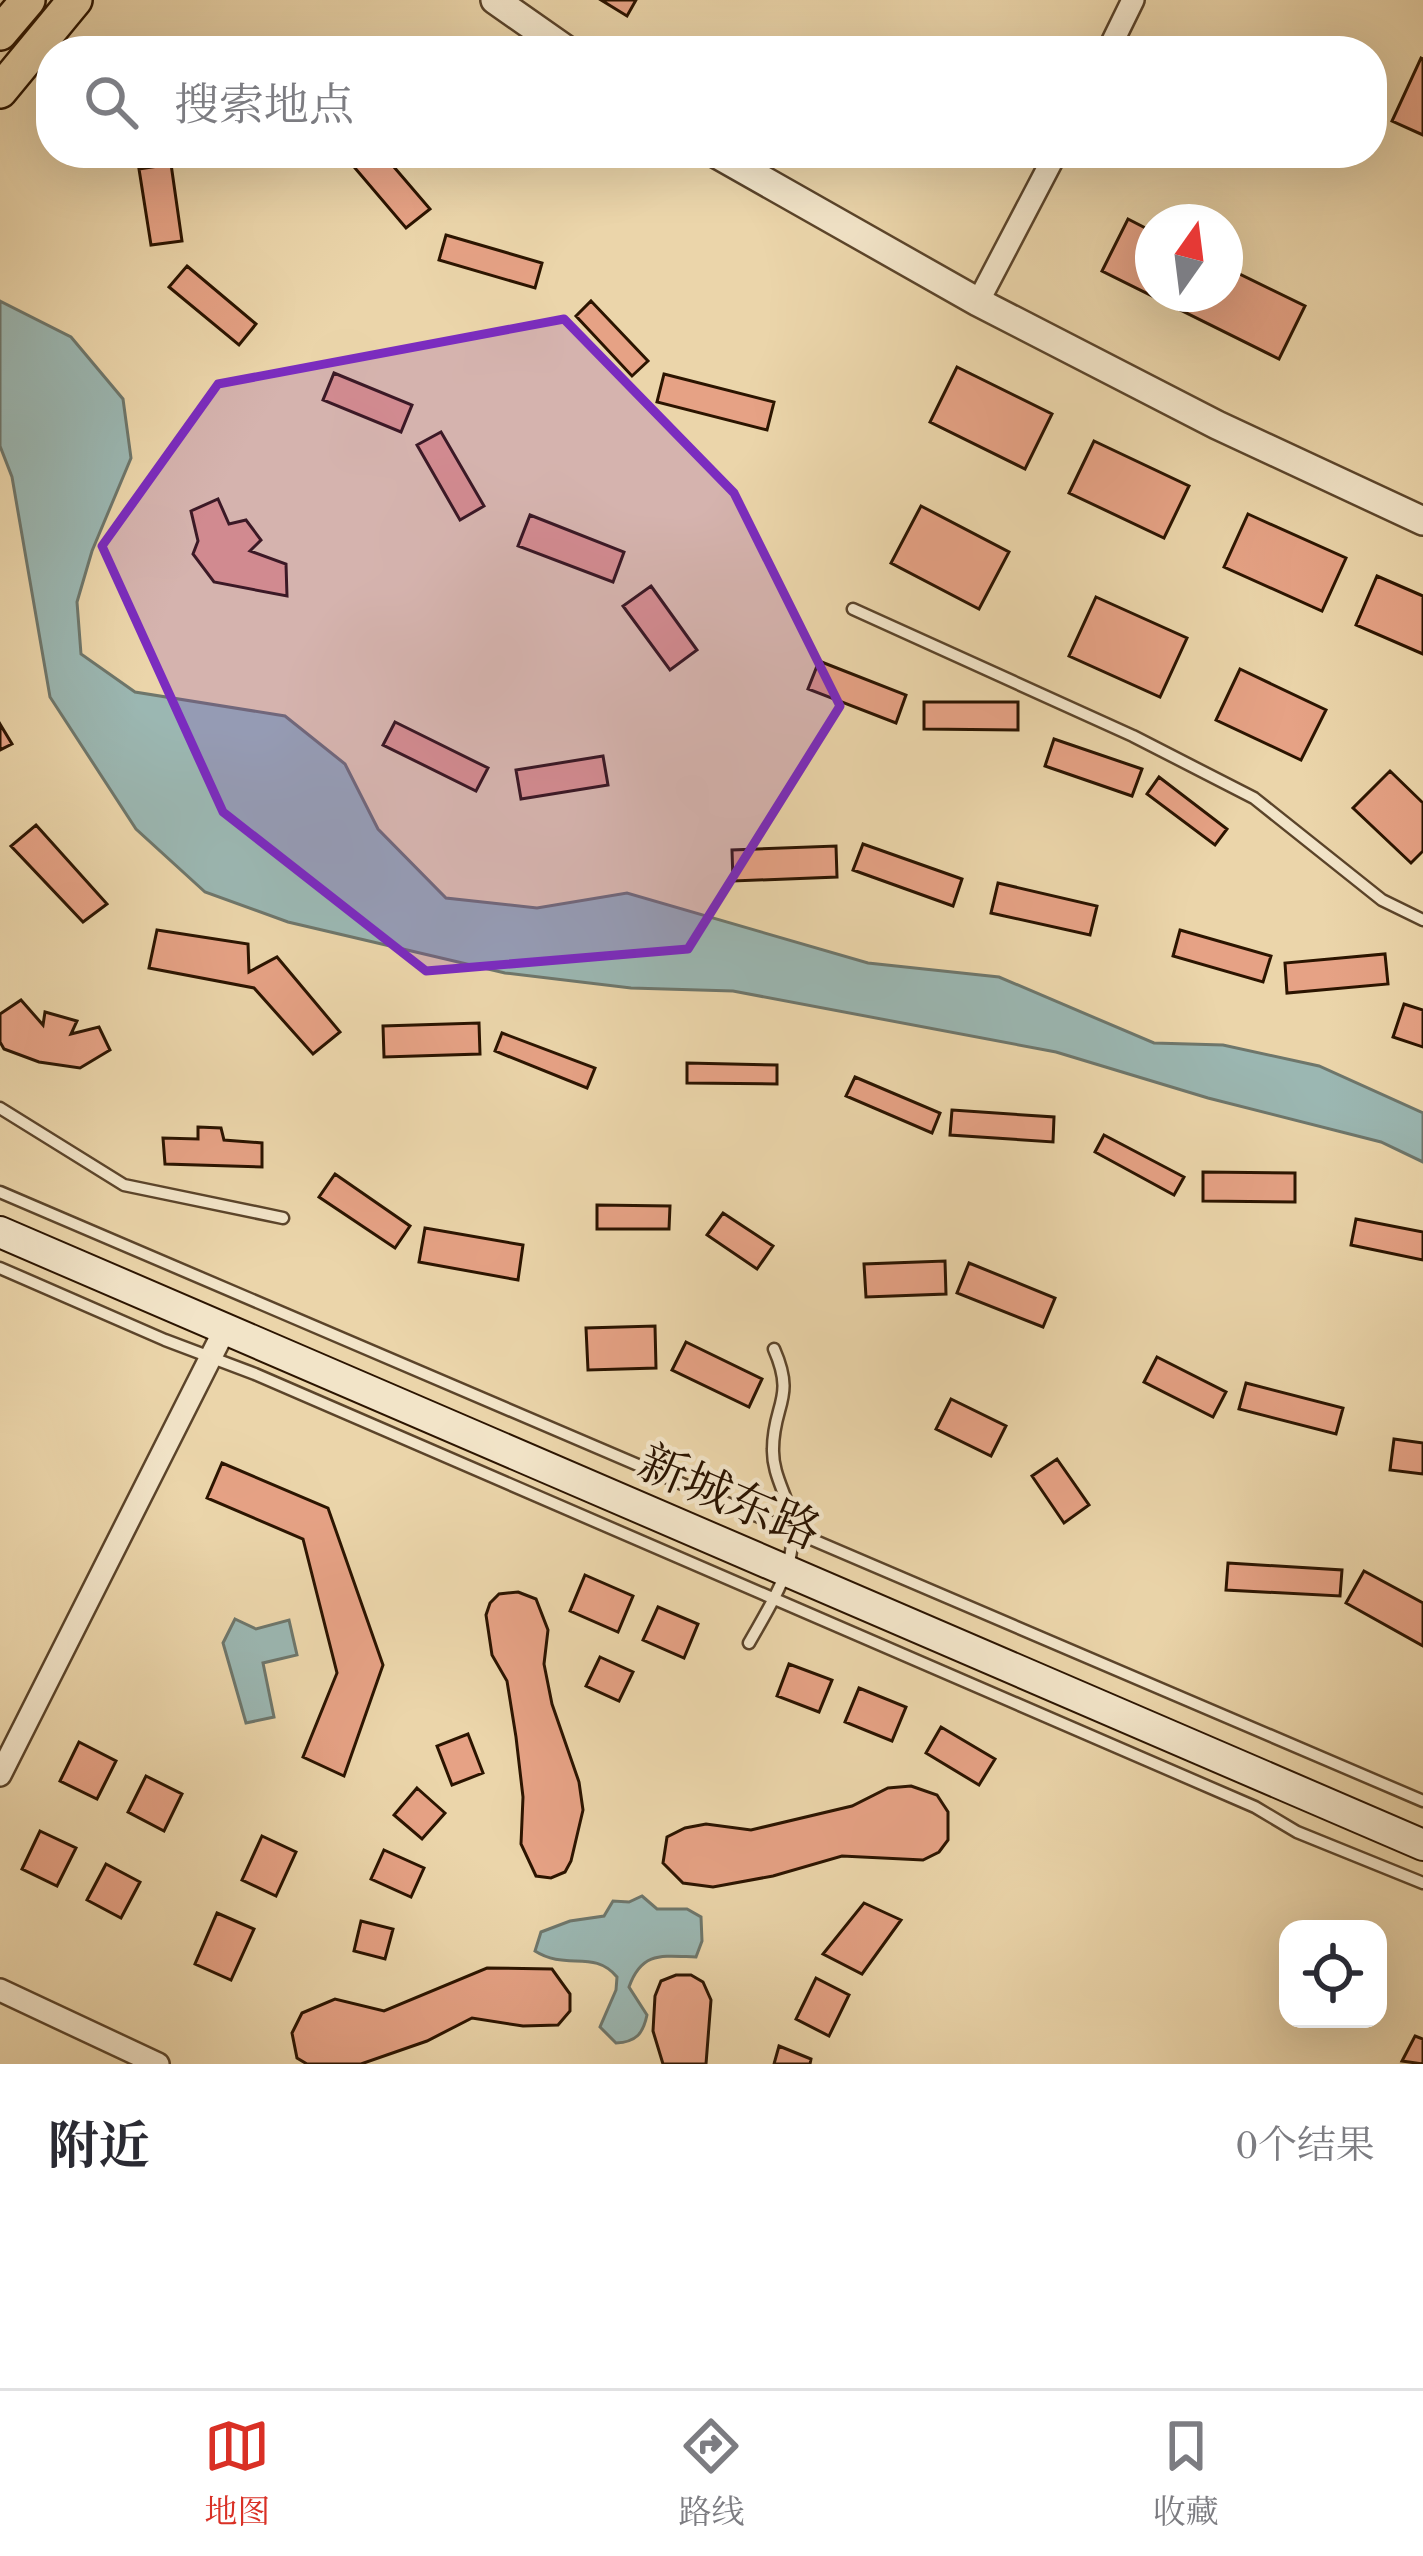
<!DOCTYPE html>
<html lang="zh">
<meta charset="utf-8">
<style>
:root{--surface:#fff;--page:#f7f7f7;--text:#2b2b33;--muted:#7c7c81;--line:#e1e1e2;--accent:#d93025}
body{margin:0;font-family:"Old Standard TT","Noto Serif SC",serif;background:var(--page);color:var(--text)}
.controls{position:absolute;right:36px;bottom:36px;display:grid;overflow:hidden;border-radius:24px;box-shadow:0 12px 48px #0002}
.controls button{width:108px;height:108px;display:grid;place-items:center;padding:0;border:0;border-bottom:3px solid var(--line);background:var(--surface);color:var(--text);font:60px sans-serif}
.compass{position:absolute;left:1135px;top:204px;width:108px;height:108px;border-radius:50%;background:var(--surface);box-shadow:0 12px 48px #0002;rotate:14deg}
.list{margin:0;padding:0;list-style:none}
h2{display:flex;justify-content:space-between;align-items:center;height:156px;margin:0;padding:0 48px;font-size:51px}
h2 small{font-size:39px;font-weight:400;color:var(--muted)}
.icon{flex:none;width:66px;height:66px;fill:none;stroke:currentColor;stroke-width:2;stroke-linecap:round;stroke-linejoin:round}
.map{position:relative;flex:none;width:1423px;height:2064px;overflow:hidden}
.search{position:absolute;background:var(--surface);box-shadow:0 12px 48px #0002;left:36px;right:36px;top:36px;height:132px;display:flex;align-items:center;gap:30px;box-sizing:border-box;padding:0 42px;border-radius:48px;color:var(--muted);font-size:45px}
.sheet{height:324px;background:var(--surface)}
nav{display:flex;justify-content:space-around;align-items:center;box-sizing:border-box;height:168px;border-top:3px solid var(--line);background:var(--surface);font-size:33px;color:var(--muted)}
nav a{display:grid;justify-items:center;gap:6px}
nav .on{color:var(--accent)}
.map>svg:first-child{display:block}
.water{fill:#9bb7b2;stroke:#6e766b;stroke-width:3}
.building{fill:#e6a285;stroke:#2b1400;stroke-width:3}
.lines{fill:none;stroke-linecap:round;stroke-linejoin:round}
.service-casing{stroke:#5b442a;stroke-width:15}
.minor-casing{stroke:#5b442a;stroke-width:26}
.tertiary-casing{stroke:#5b442a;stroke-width:32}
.secondary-casing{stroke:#2b1400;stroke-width:34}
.primary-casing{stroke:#2b1400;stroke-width:38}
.service{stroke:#f2e4c8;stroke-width:10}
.minor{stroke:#f2e4c8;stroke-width:21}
.tertiary{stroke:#f2e4c8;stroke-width:27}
.secondary{stroke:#f2e4c8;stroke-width:30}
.primary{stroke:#ebd5aa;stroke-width:33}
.marked{fill:#7b2cbf;fill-opacity:0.2;stroke:#7b2cbf;stroke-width:9;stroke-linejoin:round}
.labels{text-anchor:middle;stroke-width:9;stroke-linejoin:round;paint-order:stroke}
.street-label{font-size:48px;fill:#2b1400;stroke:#f2e4c8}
</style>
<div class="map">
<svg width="1423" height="2064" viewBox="0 0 1423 2064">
<rect width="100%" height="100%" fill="#ebd5aa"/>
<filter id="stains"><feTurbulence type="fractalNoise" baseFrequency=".00167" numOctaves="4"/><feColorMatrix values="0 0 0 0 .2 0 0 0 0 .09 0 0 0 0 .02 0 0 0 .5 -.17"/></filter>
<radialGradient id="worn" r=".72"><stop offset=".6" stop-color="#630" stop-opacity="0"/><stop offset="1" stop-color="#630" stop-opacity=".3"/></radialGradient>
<!-- water -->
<path class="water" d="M0 301 71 337 123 399 131 458 92 551 77 602 81 654 135 692 285 716 345 764 378 829 446 898 537 908 627 893 868 963 999 977 1154 1043 1223 1045 1319 1066 1423 1113V1162L1381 1142 1208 1098 1056 1052 733 991 631 988 505 973 288 922 205 892 136 829 50 697 12 477 0 446Z
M235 1619 256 1629 289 1620 297 1655 263 1663 274 1717 246 1723 223 1643Z
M642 1896 657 1909H687L701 1917 702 1941 696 1957C662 1956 642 1951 629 1987L647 2015C643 2034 636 2042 616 2043L600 2027 616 1990 617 1977C594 1949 566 1971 535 1951L541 1932 570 1921 604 1916 613 1901 629 1902Z"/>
<!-- building -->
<path class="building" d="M601 0H636L627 16Z
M1421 58 1423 59V135L1392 121Z
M359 153H382L430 209 406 228 349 161Z
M171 164 182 241 151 245 139 169Z
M1128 219 1153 232V294H1225V267L1305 306 1279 359 1102 271Z
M446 235 542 263 535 288 439 260Z
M187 266 256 324 239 345 169 287Z
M591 301 648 361 632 376 576 316Z
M957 367 1052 414 1025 469 930 422Z
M334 373 412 405 401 432 323 400Z
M664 374 774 402 767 430 657 402Z
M441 432 484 506 460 520 417 445Z
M1094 441 1189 486 1164 538 1069 493Z
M218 499 229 524 246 520 261 540 250 551 286 564 287 596 214 582 193 554 198 541 191 511Z
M921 506 1009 552 979 609 891 563Z
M1248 514 1346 558 1322 611 1224 567Z
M530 515 624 552 613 582 518 546Z
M1377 576 1423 596V654L1356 625Z
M651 586 697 650 670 670 623 606Z
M1096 597 1187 638 1160 697 1069 656Z
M819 661 906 695 896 723 808 689Z
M1240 669 1326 710 1301 760 1216 720Z
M924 702H1018V730L924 729Z
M395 722 488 768 476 791 383 745Z
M0 724 12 744 0 750Z
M1054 739 1142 769 1132 796 1045 766Z
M603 756 608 785 521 799 516 770Z
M1390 771 1423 803V851L1411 863 1353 808Z
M1159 777 1227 829 1215 845 1147 794Z
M36 825 107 904 83 922 11 846Z
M863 844 962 879 953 906 853 870Z
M836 846 837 877 733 881 732 850Z
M998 883 1097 906 1090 935 991 913Z
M157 930 248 944 249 972 277 957 340 1032 313 1054 254 988 149 968Z
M1180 930 1271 956 1263 982 1173 956Z
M1385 954 1388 984 1287 993 1285 963Z
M21 1000 43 1025 45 1012 77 1021 71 1034 99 1027 110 1050 80 1068 39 1062 4 1049 0 1042V1014Z
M1404 1004 1423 1010V1047L1393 1037Z
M479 1023 480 1054 384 1057 383 1026Z
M502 1033 595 1068 587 1088 495 1051Z
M687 1063 777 1065V1084L687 1083Z
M855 1077 940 1113 932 1133 846 1096Z
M952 1110 1054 1117 1053 1142 950 1135Z
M198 1127 221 1128 224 1140 262 1143V1167L165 1164 163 1138 198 1139Z
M1104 1135 1184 1177 1174 1195 1095 1152Z
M1203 1172 1295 1173V1202L1203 1201Z
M335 1174 410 1226 395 1248 319 1197Z
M597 1205 670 1206 669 1229H597Z
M723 1213 773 1246 757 1269 707 1235Z
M1356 1219 1423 1232V1260L1351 1245Z
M425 1228 523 1245 518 1280 419 1262Z
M945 1261 946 1294 866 1297 864 1264Z
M969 1263 1055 1298 1043 1327 957 1293Z
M655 1326 656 1368 588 1370 586 1328Z
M686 1342 762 1379 749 1407 672 1370Z
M1157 1357 1226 1392 1213 1417 1144 1382Z
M1246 1383 1343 1408 1336 1434 1239 1409Z
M951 1399 1006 1426 991 1456 936 1429Z
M1394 1439 1423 1443V1474L1390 1470Z
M1057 1459 1089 1505 1064 1523 1032 1476Z
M222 1463 328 1508 383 1665 344 1776 303 1757 337 1673 303 1539 207 1498Z
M1228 1563 1342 1570 1340 1596 1226 1590Z
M1364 1571 1423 1603V1646L1346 1603Z
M585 1575 633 1596 618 1632 570 1611Z
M518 1592 536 1599 548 1630 544 1664 552 1704 579 1782 583 1810 571 1861 565 1872 551 1878 536 1876 521 1844 523 1797 516 1737 507 1681 492 1655 486 1615 490 1603 499 1594Z
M658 1607 698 1624 684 1658 643 1640Z
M600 1657 633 1672 619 1701 586 1686Z
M789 1664 832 1680 819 1712 777 1696Z
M859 1688 906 1707 892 1741 845 1722Z
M941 1727 995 1759 979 1785 926 1753Z
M468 1734 483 1773 452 1785 437 1746Z
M79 1742 116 1761 97 1799 60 1781Z
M146 1776 182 1794 164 1831 128 1812Z
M911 1786 937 1795 948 1812V1840L939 1852 923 1860 842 1856 773 1876 713 1887 683 1883 663 1863 667 1837 685 1828 706 1824 751 1830 852 1806 888 1788Z
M417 1788 445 1813 422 1839 394 1815Z
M40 1831 76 1848 57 1886 22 1869Z
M262 1836 296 1852 276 1896 242 1880Z
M384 1850 424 1868 411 1897 371 1879Z
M106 1864 140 1882 121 1918 87 1900Z
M864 1903 901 1920 862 1974 823 1954Z
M217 1913 254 1929 231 1980 195 1964Z
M361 1921 393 1929 385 1959 354 1951Z
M487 1968 552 1969 570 1994V2011L558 2025 523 2026 472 2018 427 2041 361 2064H307L297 2058 292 2033 302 2013 335 1999 384 2011Z
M676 1975H691L703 1982 711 2000 706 2064H663L653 2031 655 1996 661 1981Z
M816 1978 849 1995 829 2036 796 2019Z
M1415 2036 1423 2039V2064L1402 2061Z
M779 2046 811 2059 810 2064H774Z"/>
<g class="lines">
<!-- service casing -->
<g class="service-casing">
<path id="service" d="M853 609 1133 736 1254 798 1382 900 1423 920
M0 1108 124 1185 283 1218
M0 1192 1423 1801
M0 1268 165 1340 255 1374 1255 1807 1297 1832 1423 1883
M749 1643C768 1609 794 1571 793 1530 792 1501 772 1478 773 1449 773 1404 796 1399 774 1349"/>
</g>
<!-- minor casing -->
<g class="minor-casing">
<path id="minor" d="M1108 51 1133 0
M978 302 1056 153
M0 1775 226 1327
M0 1990 158 2064"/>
</g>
<!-- tertiary casing -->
<g class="tertiary-casing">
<path id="tertiary" d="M495 0 568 51
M715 153 978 302 1217 425 1423 521"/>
</g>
<!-- secondary casing -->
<g class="secondary-casing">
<path id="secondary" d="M0 1232 1423 1845"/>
</g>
<!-- primary casing -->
<g class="primary-casing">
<path id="primary" d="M0 33 28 0
M0 91 75 0"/>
</g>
<!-- service -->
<use href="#service" class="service"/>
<!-- minor -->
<use href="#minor" class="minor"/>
<!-- tertiary -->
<use href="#tertiary" class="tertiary"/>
<!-- secondary -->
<use href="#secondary" class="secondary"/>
<!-- primary -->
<use href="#primary" class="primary"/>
</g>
<!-- marked area -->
<path class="marked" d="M564 319 734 493 840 706 688 949 426 971 223 812 102 546 218 384Z"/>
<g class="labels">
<!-- street labels -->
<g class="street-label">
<text transform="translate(730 1496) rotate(23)" y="17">新城东路</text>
</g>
</g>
<rect width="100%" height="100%" filter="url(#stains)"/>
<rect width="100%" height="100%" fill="url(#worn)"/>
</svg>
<div class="controls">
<button><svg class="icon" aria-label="locate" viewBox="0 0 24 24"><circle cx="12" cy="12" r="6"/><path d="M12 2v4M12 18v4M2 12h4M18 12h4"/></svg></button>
</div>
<svg class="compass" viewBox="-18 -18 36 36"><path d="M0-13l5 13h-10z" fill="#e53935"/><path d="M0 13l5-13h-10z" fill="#7c7c81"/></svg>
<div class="search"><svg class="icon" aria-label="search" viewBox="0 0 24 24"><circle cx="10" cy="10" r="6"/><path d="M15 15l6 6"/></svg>搜索地点</div>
</div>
<section class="sheet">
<h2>附近<small>0个结果</small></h2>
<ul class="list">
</ul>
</section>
<nav>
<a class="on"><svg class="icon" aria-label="map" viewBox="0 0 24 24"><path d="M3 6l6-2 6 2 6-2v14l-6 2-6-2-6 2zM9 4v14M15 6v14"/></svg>地图</a>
<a><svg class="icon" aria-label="directions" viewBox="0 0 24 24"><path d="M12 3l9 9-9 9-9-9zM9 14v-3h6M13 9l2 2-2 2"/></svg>路线</a>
<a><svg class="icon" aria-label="saved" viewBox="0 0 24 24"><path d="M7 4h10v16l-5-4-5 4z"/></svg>收藏</a>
</nav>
